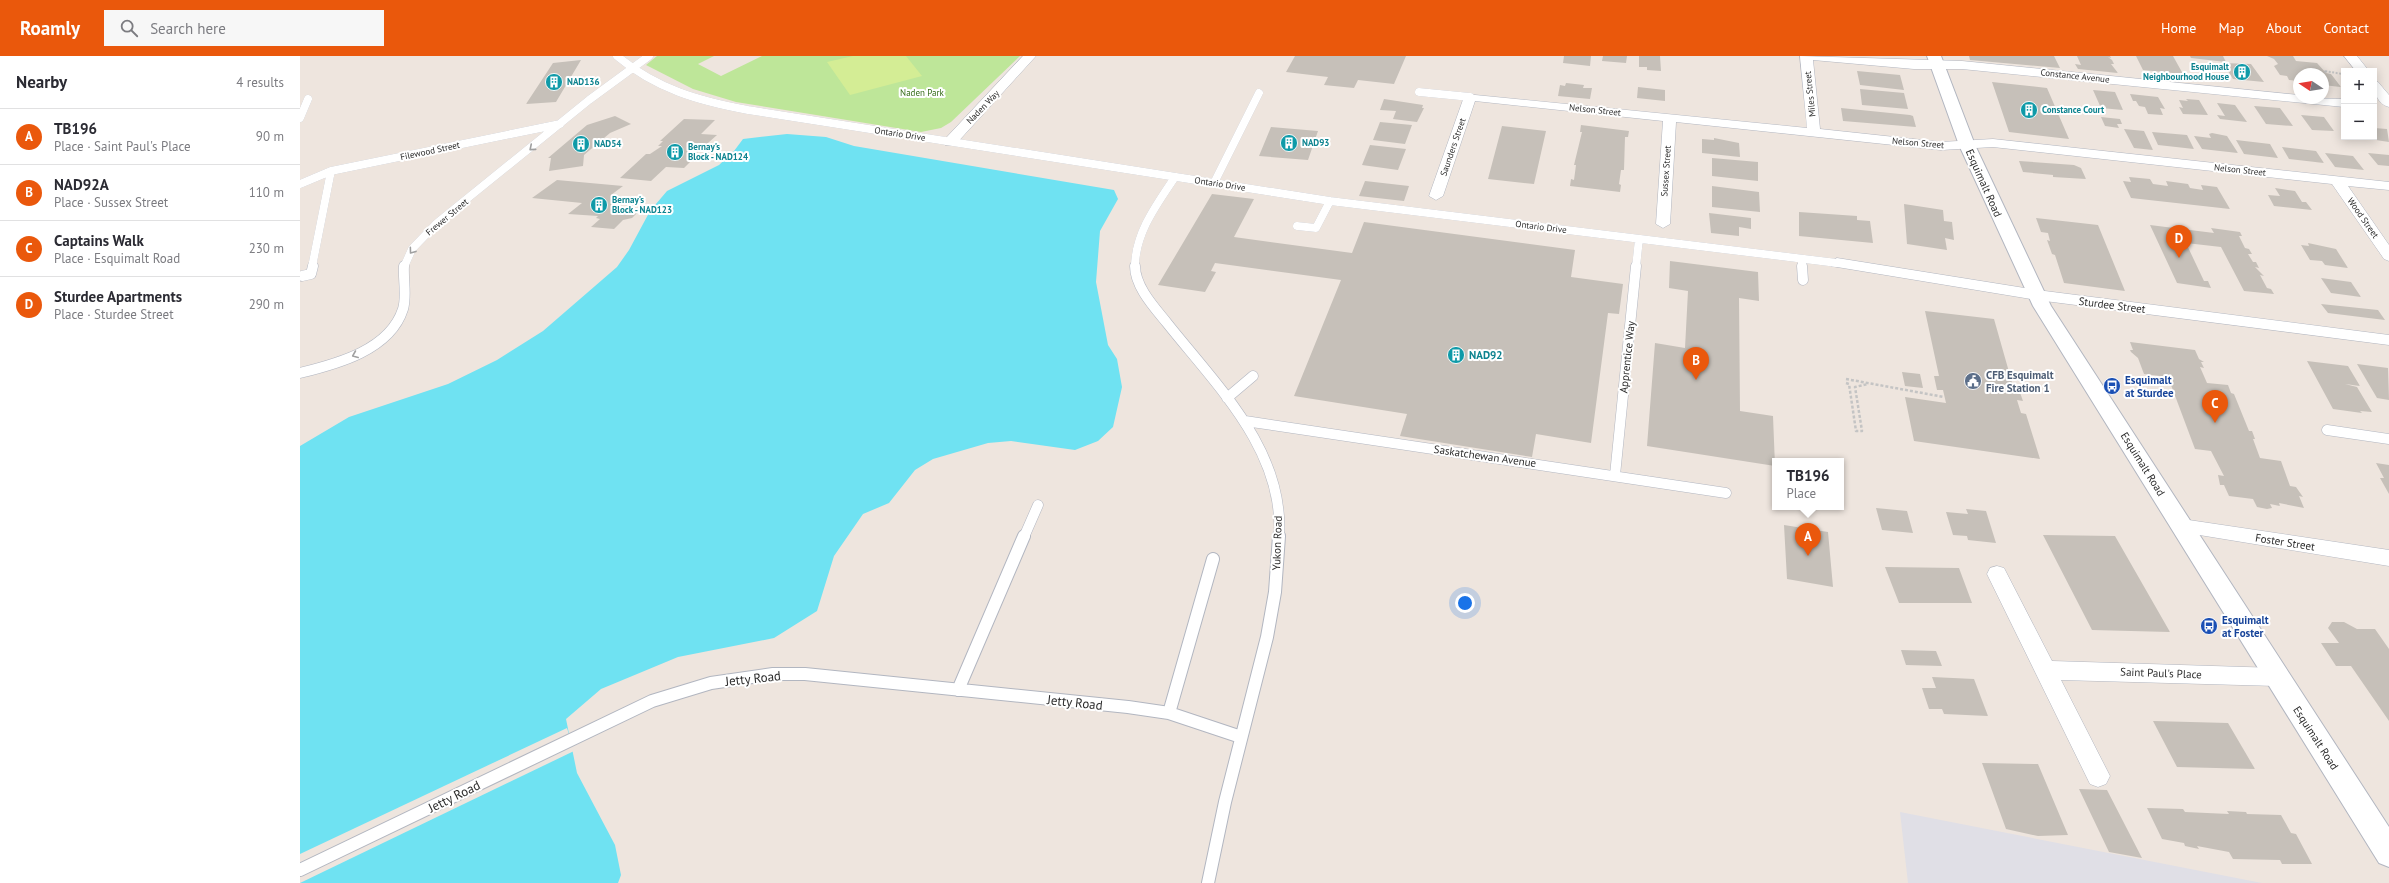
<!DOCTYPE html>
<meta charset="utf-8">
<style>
:root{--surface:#fff;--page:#f7f7f7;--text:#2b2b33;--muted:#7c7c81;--line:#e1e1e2;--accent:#ea580c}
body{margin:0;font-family:"PT Sans",sans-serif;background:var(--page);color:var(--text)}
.controls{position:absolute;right:12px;top:12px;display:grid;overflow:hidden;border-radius:0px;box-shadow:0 2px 10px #0003}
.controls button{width:36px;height:36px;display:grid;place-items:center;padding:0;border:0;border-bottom:1px solid var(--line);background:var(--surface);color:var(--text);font:20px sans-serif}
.compass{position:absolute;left:1993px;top:12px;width:36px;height:36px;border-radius:50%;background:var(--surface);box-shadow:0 2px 10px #0003;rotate:282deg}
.you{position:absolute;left:1165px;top:547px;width:14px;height:14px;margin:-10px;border:3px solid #fff;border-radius:50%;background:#1a73e8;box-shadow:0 0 0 6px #1a73e833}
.badge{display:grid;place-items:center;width:26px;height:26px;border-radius:50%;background:var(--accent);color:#fff;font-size:13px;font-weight:700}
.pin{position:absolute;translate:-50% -33px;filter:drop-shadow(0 1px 2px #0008)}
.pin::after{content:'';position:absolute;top:21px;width:14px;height:12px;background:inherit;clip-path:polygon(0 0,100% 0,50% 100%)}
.popup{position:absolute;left:1472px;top:402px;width:72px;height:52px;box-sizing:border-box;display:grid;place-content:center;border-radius:0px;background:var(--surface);filter:drop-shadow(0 1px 3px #0005);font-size:13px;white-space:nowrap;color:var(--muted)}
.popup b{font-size:15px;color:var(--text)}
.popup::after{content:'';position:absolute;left:50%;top:100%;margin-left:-8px;border:8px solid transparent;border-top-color:var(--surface)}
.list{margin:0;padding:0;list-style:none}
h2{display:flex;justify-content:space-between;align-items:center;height:52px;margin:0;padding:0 16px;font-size:17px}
h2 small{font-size:13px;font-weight:400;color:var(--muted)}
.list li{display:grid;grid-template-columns:26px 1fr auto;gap:12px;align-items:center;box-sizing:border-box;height:56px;padding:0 16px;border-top:1px solid var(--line)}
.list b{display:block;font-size:15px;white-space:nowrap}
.list p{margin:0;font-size:13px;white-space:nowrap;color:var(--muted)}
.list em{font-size:13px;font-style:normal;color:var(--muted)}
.icon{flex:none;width:22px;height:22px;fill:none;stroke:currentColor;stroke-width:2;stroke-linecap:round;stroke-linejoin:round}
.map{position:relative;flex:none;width:2089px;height:827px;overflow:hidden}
header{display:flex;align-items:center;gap:24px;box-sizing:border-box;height:56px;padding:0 20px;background:var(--accent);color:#fff}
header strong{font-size:19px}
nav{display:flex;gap:22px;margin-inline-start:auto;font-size:14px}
.search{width:280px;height:36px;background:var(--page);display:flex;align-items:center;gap:10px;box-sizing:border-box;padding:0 14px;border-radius:0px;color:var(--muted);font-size:15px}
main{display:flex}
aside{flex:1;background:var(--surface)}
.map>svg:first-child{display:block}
.industrial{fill:#e0dfe6}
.green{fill:#bee699}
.pitch{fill:#d4ed95}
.water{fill:#6fe2f2}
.pier{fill:#eee5de}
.building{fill:#c6c0b9}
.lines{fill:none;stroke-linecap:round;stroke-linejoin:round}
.service-far2-casing{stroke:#b2b6c0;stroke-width:8}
.service-far1-casing{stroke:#b2b6c0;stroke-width:11}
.service-casing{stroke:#b2b6c0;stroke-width:14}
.minor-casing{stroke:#b2b6c0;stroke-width:1}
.tertiary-casing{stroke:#b2b6c0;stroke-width:2}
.path-far1{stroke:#c4c4c4;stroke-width:2;stroke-dasharray:2 1.5;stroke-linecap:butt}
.path{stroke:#c4c4c4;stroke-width:2.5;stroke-dasharray:3 2;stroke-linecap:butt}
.service-far2{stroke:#fff;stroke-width:8}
.service-far1{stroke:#fff;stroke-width:10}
.service{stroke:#fff;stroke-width:12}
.minor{fill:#fff;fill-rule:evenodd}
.tertiary{fill:#fff;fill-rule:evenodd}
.oneway{stroke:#a0a0a0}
.labels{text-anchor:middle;stroke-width:4;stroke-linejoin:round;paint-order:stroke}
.far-culture-label{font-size:9px;font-weight:bold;fill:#0d838f;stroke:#fff;text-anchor:start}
.far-street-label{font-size:9px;fill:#2c2c2c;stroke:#fff}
.far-park-label{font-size:9px;fill:#366c19;stroke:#fff}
.street-label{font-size:11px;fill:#2c2c2c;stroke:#fff}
.culture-label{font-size:11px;font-weight:bold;fill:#0d838f;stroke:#fff;text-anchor:start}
.service-label{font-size:11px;font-weight:bold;fill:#4e5e75;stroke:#fff;text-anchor:start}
.transit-label{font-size:11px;font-weight:bold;fill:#164399;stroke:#fff;text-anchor:start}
.near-street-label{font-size:13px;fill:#2c2c2c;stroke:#fff}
</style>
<header>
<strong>Roamly</strong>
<div class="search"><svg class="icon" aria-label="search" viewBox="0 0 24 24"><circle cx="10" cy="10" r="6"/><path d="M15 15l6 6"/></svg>Search here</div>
<nav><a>Home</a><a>Map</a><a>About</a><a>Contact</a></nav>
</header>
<main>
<aside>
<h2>Nearby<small>4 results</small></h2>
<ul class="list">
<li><span class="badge">A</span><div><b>TB196</b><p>Place · Saint Paul's Place</p></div><em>90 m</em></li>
<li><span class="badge">B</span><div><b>NAD92A</b><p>Place · Sussex Street</p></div><em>110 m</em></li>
<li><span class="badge">C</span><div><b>Captains Walk</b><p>Place · Esquimalt Road</p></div><em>230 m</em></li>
<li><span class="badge">D</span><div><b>Sturdee Apartments</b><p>Place · Sturdee Street</p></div><em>290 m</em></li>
</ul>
</aside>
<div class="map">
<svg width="2089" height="827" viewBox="0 0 2089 827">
<rect width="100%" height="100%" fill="#eee5de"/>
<!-- industrial -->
<path class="industrial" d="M1600 756 1962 827H1608Z"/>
<!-- green -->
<path class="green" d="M357 0H414L398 8 421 20 462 0H720L651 66 641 72 621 76 436 46 393 33 346 9Z"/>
<!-- pitch -->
<path class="pitch" d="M553 0H606L622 20 550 39 527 6Z"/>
<!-- water -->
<path class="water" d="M487 78 526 81 554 90 814 134 818 143 800 175 796 226 808 289 817 303 822 331 813 371 798 385 775 394 711 385 688 387 633 403 615 414 589 447 563 458 534 500 517 555 474 582 378 601 301 633 266 663 277 717 315 789 321 819 318 827H0V390L49 361 148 328 197 304 243 275 317 211 329 194 350 155 367 135 419 109 434 95 443 83Z"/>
<!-- pier -->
<path class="pier" d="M267 672 274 695 0 827V798Z"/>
<!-- building -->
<path class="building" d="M995 0H1106L1094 28 1058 24 1054 32 1024 29 1028 21 986 16Z
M1264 0H1291L1290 10 1263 7Z
M1303 0H1327L1326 7 1302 5Z
M1339 0H1360L1361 15 1347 14V11H1339Z
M1669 0H1754L1760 12 1670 4Z
M1777 0H1810L1811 2 1808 1 1812 4 1814 8H1811L1818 17 1778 13 1775 8 1781 9Z
M1836 0H1873L1883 18 1843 14Z
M1890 0H1923L1926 6 1891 2Z
M1967 0H1993L1996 5 2017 7 2026 17 2031 18 2041 31 2023 29V18H1999V25L1989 24 1987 20 1980 19 1974 10 1978 8 1974 3Z
M281 4 256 46 226 48 253 7Z
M1923 7 1951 8 1964 26 1933 23Z
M1557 15 1600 19 1604 34 1560 29Z
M1692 26 1747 32 1769 83 1709 76Z
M1266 27 1284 29 1283 32H1292L1290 43 1258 40 1260 29 1265 30Z
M1338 31 1365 34V45L1337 42Z
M1560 33 1604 37 1608 53 1562 49Z
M1793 34 1815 36 1823 54 1801 52Z
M1830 38 1858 41 1865 53 1860 52 1863 59 1848 58 1845 51 1839 50 1836 45H1833Z
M1084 43 1123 49 1122 52H1124L1117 66 1093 63 1096 55 1080 54Z
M1886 43 1899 44 1908 59 1883 58 1879 51 1883 52 1879 44 1888 45Z
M1917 47 1935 49 1947 66 1920 63 1917 59 1925 60Z
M1954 50 1980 52 1993 70 1966 68Z
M1541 52 1610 59 1613 60 1616 71 1543 65Z
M2001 59 2024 61 2034 75 2012 74Z
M315 60 331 68 310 77 284 99 283 110 249 115 251 102H248L287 69Z
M1801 61 1820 63 1822 68H1817L1819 72 1805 70Z
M384 63 415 64 401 78 417 79 391 102H394L384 112 366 111 351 125 320 122 346 98H350L362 90H358L363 85H360Z
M1080 66 1112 69 1105 88 1073 84Z
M1281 69 1329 75 1328 81H1325L1324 114H1321L1319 128 1321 129 1320 136 1270 130 1271 123 1274 124 1276 109H1274L1282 76H1280Z
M1202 70 1246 75 1234 128 1188 123Z
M971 71 1018 75 1008 104 959 100Z
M2074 72 2087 73 2089 86 2063 82 2062 81H2074Z
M1824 73 1844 75 1853 94 1834 92Z
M1852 76 1887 79 1894 93 1858 89Z
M1912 77 1927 80 1938 97 1902 93 1894 80 1911 82 1909 78Z
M1414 82 1439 87 1440 101 1402 97V83L1414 84Z
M1936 84 1970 88 1978 102 1944 98Z
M1070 89 1106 93 1098 114 1062 109Z
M1982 91 2016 95 2024 107 1989 103Z
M2025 97 2053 100 2064 114 2035 111Z
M2068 97 2089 99V110L2078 109Z
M1412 102 1458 106V125L1412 120Z
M1719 105 1774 109 1781 112 1786 123 1753 121V119L1723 116Z
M1829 121 1850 123 1853 128 1868 130 1866 125 1888 128 1890 132 1903 134 1901 129 1917 131 1930 153 1831 142 1823 125 1831 126Z
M257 124 323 130 311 139 329 141 320 150 315 151 341 153 332 162 323 164 314 173 291 171 300 163 296 162 298 160 268 158 282 147 232 142Z
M1065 125 1109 130 1104 145 1059 140Z
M1412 130 1459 136 1460 156 1412 151Z
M1975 132 1995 135 2002 146H2006L2012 154 1974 150 1968 139 1980 140Z
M912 138 954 143 934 181 1052 197 1064 166 1275 194 1271 221 1323 228 1319 258 1308 257 1291 387 1236 378 1232 401 1100 380 1107 358 994 340 1041 224 915 207 911 215 916 216 905 236 858 229Z
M1604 148 1643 154 1644 165 1652 166 1654 184 1645 182 1647 194 1607 188Z
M1499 156 1557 160V164L1570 165 1573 187 1499 180Z
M1409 157 1451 162V173L1439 171V180L1411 177Z
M1736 162 1798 169 1825 235 1764 227 1755 199 1752 198 1747 184 1750 185 1748 177 1741 176Z
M1850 169 1914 177 1911 172 1940 176 1942 180H1939L1945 192 1949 193 1952 198H1948L1953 206H1956L1959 212 1955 211 1964 220 1960 219 1967 232 1971 233 1974 238 1944 235 1921 191 1886 187 1904 225H1908L1911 232 1877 227Z
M2008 187 2036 193 2048 212 2025 209 2022 205 2010 204 2001 189 2009 190Z
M1370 205 1458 216 1459 245 1439 242 1440 355 1473 360 1475 410 1347 390 1355 287 1385 292 1388 235 1369 232Z
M2021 222 2051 226 2061 241 2031 237Z
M2021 248 2078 254 2085 264 2028 257Z
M1625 255 1694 263 1713 330 1718 331 1723 345 1717 344 1721 357 1726 358 1740 403 1614 385 1605 341 1646 347 1643 334H1637L1634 320H1639Z
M1830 286 1895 294 1899 303 1904 306H1901L1904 312 1900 311 1907 327 1928 329 1931 337 1934 338 1949 375H1952L1955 383H1953L1960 402 1981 405 1990 430 1996 431 2003 441 1999 440 2004 452 1979 447 1980 450 1970 448 1972 452 1967 453 1957 451 1953 443 1929 440 1924 429H1920L1918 419 1924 420 1911 395 1895 393 1868 321 1844 318 1838 302 1831 296 1830 294H1833Z
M2007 305 2048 310 2060 330 2045 328 2057 331 2072 356 2060 355 2062 357 2033 353Z
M2057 308 2088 312 2089 344 2077 342Z
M1602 316 1620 318 1623 332 1605 330Z
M2076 407 2089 409V438L2080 422H2084Z
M1576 452 1607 455 1613 477 1582 474Z
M1666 453 1686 455 1696 487 1668 484 1667 480 1653 479 1646 456 1668 458Z
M1484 469 1528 476 1533 531 1487 523Z
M1743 479 1815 480 1870 576 1792 574Z
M1585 511 1659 512 1672 547H1599Z
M2032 566H2044L2057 573H2075L2089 593V665L2051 610H2036L2021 587H2039L2028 572Z
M1601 594 1636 595 1642 610 1606 609Z
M1632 621 1674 623 1688 660 1644 658 1642 653H1629L1622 632H1636Z
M1853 665 1928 667 1955 713 1877 711Z
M1682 707 1738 708 1768 779 1738 780 1706 773Z
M1779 733 1807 734 1842 802 1809 796Z
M1847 752 1883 753 1885 756 1929 758 1927 755 1946 756 1947 758 1981 759 1991 777 1996 778 2012 808H1982L1980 804 1933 803 1929 796 1897 790 1899 793 1885 790 1884 787 1862 783Z"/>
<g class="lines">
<!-- service-far2 casing -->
<g class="service-far2-casing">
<path id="service-far2" d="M317 0C356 33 399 45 448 54L1030 145 1537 207
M1119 36 1170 41
M0 62 8 43
M914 127 959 37
M0 128 31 115 260 68
M997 170 1016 172 1030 145
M1502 203V211
M12 211 31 115
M104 211 112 193 137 167 289 44 349 0
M835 211C835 177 857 148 875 121
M1336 211 1339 183"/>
</g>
<!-- service-far1 casing -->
<g class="service-far1-casing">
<path id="service-far1" d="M835 210C835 231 855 252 867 267 917 330 985 395 979 481
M1502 210 1503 224
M2 220 11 218 13 210
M0 317C37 308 90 294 103 253 107 240 103 224 104 210
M927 342 953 320
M945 365 1426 437
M2027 374 2089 383
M1315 419 1336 210
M724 481 738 449"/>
</g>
<!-- service casing -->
<g class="service-casing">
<path id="service" d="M658 634 724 480
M869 657 913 503
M0 814 352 645 411 627 473 618H505L828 651 869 657 941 681
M908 827 925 746 967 581 975 536 979 480"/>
</g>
<!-- minor casing -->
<g class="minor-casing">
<path id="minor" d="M723 0H736L655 89H645L643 86 645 83Z
M1500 0 1662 5 1999 39V42L2044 43V51L1662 13H1614L1513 4 1520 73 1641 86 1693 83 2089 126V134L2048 130 2089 189V205L2084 203 2032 128 1693 91 1641 94 1376 66 1370 168 1363 172 1356 168 1363 65 1175 45 1143 140 1136 144 1129 140 1165 38 1507 72Z
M2044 0H2057L2069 15H2056Z
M2074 25 2078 26 2089 39V51C2077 48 2074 36 2074 25Z
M1537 202 1737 234 2089 279V289L1737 244 1531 210 1529 207Z
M1882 463 2089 494V510L1875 475 1872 470 1875 465Z
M1697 510 1704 512 1752 605 1977 612 1985 614 1988 621 1985 628 1977 630 1761 624 1810 720 1806 728 1798 731 1790 728 1687 518 1690 512Z"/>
</g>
<!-- tertiary casing -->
<g class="tertiary-casing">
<path id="tertiary" d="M1627 0H1641L1675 89 1751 250 2089 771V811L2079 807 1733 250 1659 89Z"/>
</g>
<!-- path-far1 -->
<path class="path-far1" d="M2026 16 2024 15 2043 18"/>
<!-- path -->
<path class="path" d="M1546 323 1644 341
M1546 327 1549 328 1556 375H1562L1555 331 1568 328"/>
<!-- service-far2 -->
<use href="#service-far2" class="service-far2"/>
<!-- service-far1 -->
<use href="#service-far1" class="service-far1"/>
<!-- service -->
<use href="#service" class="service"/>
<!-- minor -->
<use href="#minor" class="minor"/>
<!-- tertiary -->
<use href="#tertiary" class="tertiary"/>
</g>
<!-- one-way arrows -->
<defs><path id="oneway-chevron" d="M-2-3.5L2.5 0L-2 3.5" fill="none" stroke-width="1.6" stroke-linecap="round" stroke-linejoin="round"/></defs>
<g class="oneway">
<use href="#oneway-chevron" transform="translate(232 92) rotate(140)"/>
<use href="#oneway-chevron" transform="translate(112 195) rotate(126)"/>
<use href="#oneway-chevron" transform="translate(55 299) rotate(157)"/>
</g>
<!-- icons -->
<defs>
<g id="building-disc" transform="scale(0.9)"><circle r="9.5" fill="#0f9aa8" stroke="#fff"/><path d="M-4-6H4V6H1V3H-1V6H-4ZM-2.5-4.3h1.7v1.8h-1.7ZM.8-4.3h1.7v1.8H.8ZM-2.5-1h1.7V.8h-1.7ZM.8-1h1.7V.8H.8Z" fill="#fff"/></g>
<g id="civic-disc" transform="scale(0.9)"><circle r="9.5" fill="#5c6f8a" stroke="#fff"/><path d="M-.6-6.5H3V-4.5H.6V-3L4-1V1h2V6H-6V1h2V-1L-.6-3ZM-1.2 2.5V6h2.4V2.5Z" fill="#fff"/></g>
<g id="bus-disc" transform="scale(0.9)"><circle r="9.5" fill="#1a4fb4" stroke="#fff"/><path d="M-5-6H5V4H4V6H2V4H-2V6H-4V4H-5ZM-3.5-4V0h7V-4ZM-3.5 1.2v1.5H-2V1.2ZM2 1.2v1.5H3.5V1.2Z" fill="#fff"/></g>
</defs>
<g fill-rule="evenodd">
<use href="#building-disc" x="1942" y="16"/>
<use href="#building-disc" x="254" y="26"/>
<use href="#building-disc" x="1729" y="54"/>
<use href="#building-disc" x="989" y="87"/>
<use href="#building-disc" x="281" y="88"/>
<use href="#building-disc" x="375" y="96"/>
<use href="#building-disc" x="299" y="149"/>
<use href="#building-disc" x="1156" y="299"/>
<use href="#civic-disc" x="1673" y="325"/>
<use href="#bus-disc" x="1812" y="330"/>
<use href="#bus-disc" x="1909" y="570"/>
</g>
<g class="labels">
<!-- far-culture labels -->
<g class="far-culture-label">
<text x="1929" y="14" text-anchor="end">Esquimalt<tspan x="1929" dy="10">Neighbourhood House</tspan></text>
<text x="267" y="29">NAD136</text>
<text x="1742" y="57">Constance Court</text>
<text x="1002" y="90">NAD93</text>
<text x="294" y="91">NAD54</text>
<text x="388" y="94">Bernay's<tspan x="388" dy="10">Block - NAD124</tspan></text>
<text x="312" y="147">Bernay's<tspan x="312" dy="10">Block - NAD123</tspan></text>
</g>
<!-- far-street labels -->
<g class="far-street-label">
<text transform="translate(1775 20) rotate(6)" y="3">Constance Avenue</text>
<text transform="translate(1510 38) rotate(-96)" y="3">Miles Street</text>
<text transform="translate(683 51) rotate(-46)" y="3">Naden Way</text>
<text transform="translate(1295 54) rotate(6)" y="3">Nelson Street</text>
<text transform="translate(600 78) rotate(9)" y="3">Ontario Drive</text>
<text transform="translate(1618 87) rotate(5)" y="3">Nelson Street</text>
<text transform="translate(1153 91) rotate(-71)" y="3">Saunders Street</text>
<text transform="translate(130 95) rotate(-12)" y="3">Filewood Street</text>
<text transform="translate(1940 114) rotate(6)" y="3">Nelson Street</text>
<text transform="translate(1366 115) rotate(-86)" y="3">Sussex Street</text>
<text transform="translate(920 128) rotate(9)" y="3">Ontario Drive</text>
<text transform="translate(147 161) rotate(-40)" y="3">Frewer Street</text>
<text transform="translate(2063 162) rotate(55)" y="3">Wood Street</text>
<text transform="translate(1241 171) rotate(7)" y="3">Ontario Drive</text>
</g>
<!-- far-park labels -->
<g class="far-park-label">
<text x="622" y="40">Naden Park</text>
</g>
<!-- street labels -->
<g class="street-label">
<text transform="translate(1684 127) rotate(66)" y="4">Esquimalt Road</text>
<text transform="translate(1812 249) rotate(7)" y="4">Sturdee Street</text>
<text transform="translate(1327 301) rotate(-84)" y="4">Apprentice Way</text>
<text transform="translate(1185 400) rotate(8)" y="4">Saskatchewan Avenue</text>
<text transform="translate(1843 408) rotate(58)" y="4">Esquimalt Road</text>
<text transform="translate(1985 486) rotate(9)" y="4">Foster Street</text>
<text transform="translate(977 487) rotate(-88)" y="4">Yukon Road</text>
<text transform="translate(1861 617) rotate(2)" y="4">Saint Paul's Place</text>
<text transform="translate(2016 682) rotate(57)" y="4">Esquimalt Road</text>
</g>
<!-- culture labels -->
<g class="culture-label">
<text x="1169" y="303">NAD92</text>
</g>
<!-- service labels -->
<g class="service-label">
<text x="1686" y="323">CFB Esquimalt<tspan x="1686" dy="13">Fire Station 1</tspan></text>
</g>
<!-- transit labels -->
<g class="transit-label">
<text x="1825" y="328">Esquimalt<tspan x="1825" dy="13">at Sturdee</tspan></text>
<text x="1922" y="568">Esquimalt<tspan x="1922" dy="13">at Foster</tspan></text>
</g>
<!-- near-street labels -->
<g class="near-street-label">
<text transform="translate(453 622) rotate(-6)" y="5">Jetty Road</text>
<text transform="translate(775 646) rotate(6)" y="5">Jetty Road</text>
<text transform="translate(154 740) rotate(-26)" y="5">Jetty Road</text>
</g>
</g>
</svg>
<div class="controls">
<button>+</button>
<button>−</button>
</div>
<svg class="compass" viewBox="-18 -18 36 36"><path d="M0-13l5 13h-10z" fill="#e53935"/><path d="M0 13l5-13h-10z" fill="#7c7c81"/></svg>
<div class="you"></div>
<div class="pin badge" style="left:1508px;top:500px">A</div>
<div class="popup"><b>TB196</b>Place</div>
<div class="pin badge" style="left:1396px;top:324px">B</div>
<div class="pin badge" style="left:1915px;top:367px">C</div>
<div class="pin badge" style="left:1879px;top:202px">D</div>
</div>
</main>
